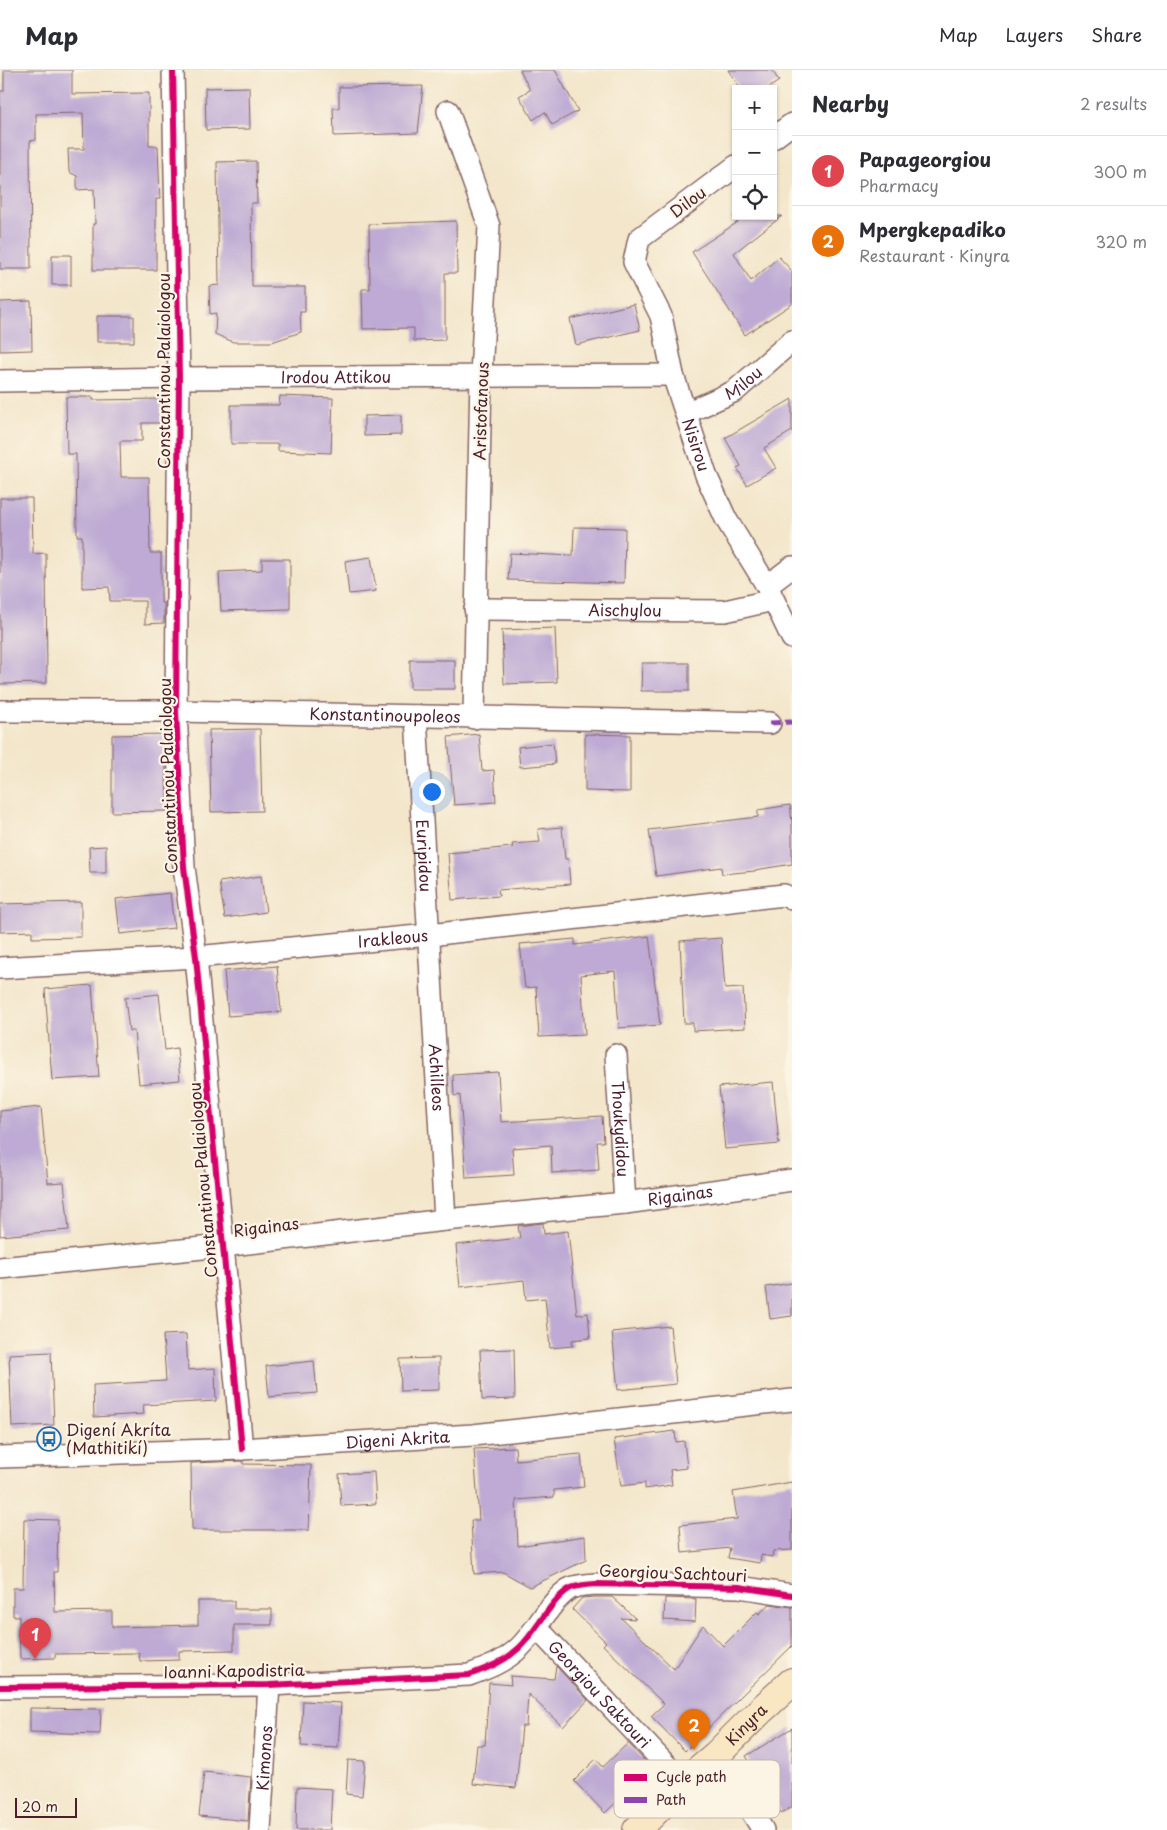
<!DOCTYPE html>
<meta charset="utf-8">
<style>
:root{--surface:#fff;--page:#f7f7f7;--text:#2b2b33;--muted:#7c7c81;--line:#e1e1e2;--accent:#1f6fb2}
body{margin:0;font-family:"Playpen Sans",sans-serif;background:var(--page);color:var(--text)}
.controls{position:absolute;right:15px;top:15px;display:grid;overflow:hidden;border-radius:0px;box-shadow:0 1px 4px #0004}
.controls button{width:45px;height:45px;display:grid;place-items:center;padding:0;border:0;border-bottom:1px solid var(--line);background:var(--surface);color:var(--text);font:25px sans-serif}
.scale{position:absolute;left:15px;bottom:12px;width:62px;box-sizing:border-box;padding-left:5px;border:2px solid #4a1f2b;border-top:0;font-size:14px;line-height:18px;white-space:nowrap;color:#4a1f2b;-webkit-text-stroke:4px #fcf5e5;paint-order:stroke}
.you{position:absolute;left:431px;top:721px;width:18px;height:18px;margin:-12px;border:4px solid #fff;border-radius:50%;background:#1a73e8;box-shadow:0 0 0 8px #1a73e833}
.badge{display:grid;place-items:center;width:32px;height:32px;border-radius:50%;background:var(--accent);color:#fff;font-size:16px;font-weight:700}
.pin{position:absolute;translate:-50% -41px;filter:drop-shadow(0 1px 2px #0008)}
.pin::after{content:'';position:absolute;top:26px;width:18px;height:15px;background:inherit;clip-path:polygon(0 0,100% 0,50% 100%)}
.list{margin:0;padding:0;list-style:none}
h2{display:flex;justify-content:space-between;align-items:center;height:65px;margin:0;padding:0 20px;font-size:21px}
h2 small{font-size:16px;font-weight:400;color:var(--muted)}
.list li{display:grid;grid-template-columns:32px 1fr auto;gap:15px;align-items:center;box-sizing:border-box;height:70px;padding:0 20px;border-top:1px solid var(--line)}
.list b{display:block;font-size:19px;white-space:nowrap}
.list p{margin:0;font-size:16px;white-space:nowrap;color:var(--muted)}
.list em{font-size:16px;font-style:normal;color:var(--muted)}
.icon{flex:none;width:28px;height:28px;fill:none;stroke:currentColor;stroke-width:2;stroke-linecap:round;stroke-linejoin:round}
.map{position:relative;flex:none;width:792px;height:1760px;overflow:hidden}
header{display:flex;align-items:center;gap:30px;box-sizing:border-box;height:70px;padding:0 25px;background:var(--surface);border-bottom:1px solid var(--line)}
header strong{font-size:24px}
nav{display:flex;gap:28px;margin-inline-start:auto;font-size:18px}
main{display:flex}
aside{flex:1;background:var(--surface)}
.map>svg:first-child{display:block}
.building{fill:#beaad4}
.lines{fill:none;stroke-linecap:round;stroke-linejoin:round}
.street-casing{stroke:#856563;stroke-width:24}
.secondary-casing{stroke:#856563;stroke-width:30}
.street{stroke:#fff;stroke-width:21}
.secondary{stroke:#f9e7c3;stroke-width:28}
.quiet{stroke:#8e44ad;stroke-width:5;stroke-dasharray:10 5;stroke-linecap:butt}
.cycleway-casing{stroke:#fcf5e5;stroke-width:9}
.cycleway{stroke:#d6006c;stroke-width:6}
.labels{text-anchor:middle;stroke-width:4.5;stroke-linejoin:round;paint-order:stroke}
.street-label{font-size:16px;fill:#4a1f2b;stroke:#fcf5e5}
.poi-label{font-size:16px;fill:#4a1f2b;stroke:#fcf5e5;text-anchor:start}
.key{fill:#fcf5e5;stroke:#c7b5ad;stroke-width:1}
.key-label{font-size:14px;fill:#4a1f2b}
</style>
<header>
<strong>Map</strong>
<nav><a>Map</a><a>Layers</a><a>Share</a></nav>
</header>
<main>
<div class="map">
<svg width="792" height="1760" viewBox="0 0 792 1760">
<rect width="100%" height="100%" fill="#fcf5e5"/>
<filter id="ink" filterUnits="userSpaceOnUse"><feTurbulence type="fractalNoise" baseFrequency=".02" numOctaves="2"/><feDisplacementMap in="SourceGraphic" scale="10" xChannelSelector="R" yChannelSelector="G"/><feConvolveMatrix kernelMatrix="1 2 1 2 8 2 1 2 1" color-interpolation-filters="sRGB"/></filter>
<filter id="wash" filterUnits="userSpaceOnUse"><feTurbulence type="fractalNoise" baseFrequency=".0096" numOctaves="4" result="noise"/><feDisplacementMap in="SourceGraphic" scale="20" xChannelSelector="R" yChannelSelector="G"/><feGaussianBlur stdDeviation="1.12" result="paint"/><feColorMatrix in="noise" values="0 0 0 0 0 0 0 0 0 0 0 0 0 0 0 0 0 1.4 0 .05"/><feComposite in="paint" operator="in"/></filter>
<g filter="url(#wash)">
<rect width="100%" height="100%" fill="#f3e6cb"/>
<g id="blocks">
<!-- building -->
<path class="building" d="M4 0H72V24L149 23V76H158L160 129H156V200H93V154H95L94 119 77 120V106L69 102 68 79H84L83 43 36 44V70L30 71 31 199H0V21H4Z
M520 0H555L578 41 552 55 545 42 533 50 519 26 530 20Z
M728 0H772L779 11 767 19H741Z
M423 16 418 63 334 66 333 38H339V17Z
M249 17 250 59 206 60 205 18Z
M256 91 257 133H251L252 217H305V242H300L301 262 272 272H233L215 264 216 243 210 244 209 216 219 215 217 92Z
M733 146H782L734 183 751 211 779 187 792 201V234L745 265 692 182 738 152Z
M456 151 457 203H445V270L414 271V258L363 259 362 219H370L369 154Z
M52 185H71V215H52Z
M31 231 32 280 0 281V232Z
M634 234 640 260 576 275 570 249Z
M97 246H134V272H97Z
M280 326 333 328 331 383 278 381V374H231V335H279Z
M66 327H93V330L161 329V353H142V371H120L121 407H149L150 483H161V533H164V553L145 554V531H110L109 517 82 518V466H77L76 384H67Z
M792 329V361L764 378 776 398 747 415 737 398 741 396 725 368Z
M401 345V365L364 366V346Z
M0 428H32L33 484 46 483 47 613 0 614Z
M574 457 625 458 624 513 508 510 510 483 573 486Z
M371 487 376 521 349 524 345 491Z
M262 489H290V539L221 541 219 502 262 500Z
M555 558 557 612 504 614 502 560Z
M410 590H455V619H410Z
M642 593H689V621H641Z
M260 659 262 741 211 742 209 660Z
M165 664 167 741 112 742V665Z
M479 664 482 701 494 700 496 732 454 735 448 667Z
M585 664 630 665V722L585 721Z
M553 673 555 694 520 697 518 677Z
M790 735 792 752V794L755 800V801L722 804 721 797 656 806 649 760 758 747V740Z
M562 757 565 789H568L570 814 498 820 499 826 452 830 448 783 513 777 512 774 540 772 538 759Z
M106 776V803H90L89 777Z
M261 806 266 842 225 848 219 812Z
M170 823 174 858 120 864 116 829Z
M81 832V867L32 868V861L0 862V834Z
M649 866 660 955 619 958 615 901 581 905 585 965 539 967 536 917 525 918 520 874 575 869V875Z
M721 868 725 919 743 918 745 958 693 961V953H684L680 871Z
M277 896 281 942 228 946 224 901Z
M92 915 99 1007 52 1010 45 919Z
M159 924 165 980 177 978 180 1010 139 1014 134 961H129L125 928Z
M498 1002 501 1052 602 1046 604 1072H597L599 1100 552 1103 551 1075 512 1078 514 1105 466 1108 460 1025 454 1026 453 1005Z
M773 1012 779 1074 725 1079 719 1017Z
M41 1037 48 1113 64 1112 69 1160 0 1166V1041Z
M543 1153 544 1164 568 1161 577 1245 588 1243 590 1268 572 1270 573 1276 550 1278 545 1228 526 1230 524 1210 460 1217 456 1175 520 1168 518 1156Z
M792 1213V1246L770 1249 766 1217Z
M670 1256 676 1314 618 1320 612 1262Z
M186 1264 188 1300 215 1298 216 1331 143 1335 144 1344 94 1347 93 1315 166 1311 163 1265Z
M514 1279 515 1329 482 1330 480 1280Z
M51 1282 54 1355 12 1357 9 1284Z
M439 1288V1320L401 1321 400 1289Z
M314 1291 317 1323 269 1327 266 1296Z
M675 1361 676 1372 684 1371 687 1398 670 1400 672 1415 645 1419V1413L621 1416 614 1369Z
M515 1377 516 1390 581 1384 584 1417 554 1420V1427L516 1430 518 1476 585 1466 586 1490 530 1517 503 1502 474 1504 471 1450H479L474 1379Z
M243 1391V1394L311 1395 309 1460H192L191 1393Z
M374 1402 376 1434 341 1436 339 1404Z
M792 1412V1480L773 1481 772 1487 761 1485 760 1493 728 1488 730 1478 682 1483 680 1455 737 1449 733 1422Z
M24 1449 58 1450 57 1502H54L55 1542 112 1541V1557L198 1555V1531H234V1539H272V1555H234V1580L179 1581V1590L140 1591 139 1583 55 1584V1588L20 1589 19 1546H13V1518H23Z
M595 1527H612L636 1549 621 1548 674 1599 703 1555 723 1576 757 1542 759 1544 770 1534 792 1537V1576L685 1681 651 1646 664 1634 603 1575 606 1572 572 1539 582 1528Z
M665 1528 696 1529 695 1552 664 1550Z
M556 1596 588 1630 563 1657 528 1624 526 1656H522L516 1718 473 1714 477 1675H485L489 1613 511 1615 510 1606 554 1609Z
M303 1631 341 1633 338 1678 301 1676Z
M30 1638 101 1639 100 1664 30 1662Z
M792 1658V1737L781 1743 746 1686Z
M628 1673 655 1702 636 1720 632 1717 605 1743 574 1711 596 1689 603 1697Z
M348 1690 365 1691 362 1726 346 1724Z
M204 1702 251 1707 248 1751 199 1746Z
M297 1717 332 1719 330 1760H296Z"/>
</g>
</g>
<g filter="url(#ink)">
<use href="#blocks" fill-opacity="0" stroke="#856563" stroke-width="1"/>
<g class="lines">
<!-- street casing -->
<g class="street-casing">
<g id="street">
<path d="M173 0 179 308 176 641 184 797 196 887 242 1379"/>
<path d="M448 41 489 156 481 305 474 648"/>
<path d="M773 68 792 54"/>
<path id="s1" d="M736 96 639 169 634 192 661 246 673 305 706 405 726 449 767 516 792 568"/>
<path id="s2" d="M0 311 179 308 673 305"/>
<path id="s3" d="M686 343 735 321 792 271"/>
<path d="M767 516 792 497"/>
<path id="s4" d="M475 539 725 541 773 530"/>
<path id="s5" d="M0 641H176L770 653"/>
<path id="s6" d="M416 646 445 1150"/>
<path id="s7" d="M0 898 196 887 429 865 784 825 792 829"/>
<path id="s8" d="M616 985 625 1133"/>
<path id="s9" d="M0 1198 223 1176 445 1150 625 1133 792 1110"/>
<path id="s10" d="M0 1387 242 1379 473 1365 792 1330"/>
<path id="s11" d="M537 1558 683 1713"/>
<path d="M0 1617 269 1615 469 1605C488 1598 504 1592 519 1578 536 1562 550 1531 569 1519 576 1515 586 1515 595 1514L739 1517 792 1525"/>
<path d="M716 1685 763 1760"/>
<path id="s12" d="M260 1760 269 1615"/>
</g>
</g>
<!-- secondary casing -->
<g class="secondary-casing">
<g id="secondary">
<path id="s13" d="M637 1760 683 1713 716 1685 761 1640 792 1612"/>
</g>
</g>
<!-- street -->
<use href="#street" class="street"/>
<!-- secondary -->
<use href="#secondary" class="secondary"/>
<!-- quiet -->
<path class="quiet" d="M770 653 792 652"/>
<!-- cycleway casing -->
<g class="cycleway-casing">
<path id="cycleway" d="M173 0 179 308 176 641 184 797 196 887 242 1379
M0 1617 269 1615 469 1605C488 1598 504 1592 519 1578 536 1562 550 1531 569 1519 576 1515 586 1515 595 1514L739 1517 792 1525"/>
</g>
<!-- cycleway -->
<use href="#cycleway" class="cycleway"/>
</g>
</g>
<!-- icons -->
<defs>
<g id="bus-ring" transform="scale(1.25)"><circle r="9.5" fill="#fcf5e5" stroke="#1f6fb2" stroke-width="1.5"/><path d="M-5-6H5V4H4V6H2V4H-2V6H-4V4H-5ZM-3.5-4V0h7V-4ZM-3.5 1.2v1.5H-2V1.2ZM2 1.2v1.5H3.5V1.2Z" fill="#1f6fb2"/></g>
</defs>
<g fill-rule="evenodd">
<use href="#bus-ring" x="49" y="1369"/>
</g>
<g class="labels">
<!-- street labels -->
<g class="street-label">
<text transform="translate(688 132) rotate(-37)" y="6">Dilou</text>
<text transform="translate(164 301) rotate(-90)" y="6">Constantinou Palaiologou</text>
<text dy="6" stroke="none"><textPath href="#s2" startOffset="336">Irodou Attikou</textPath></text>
<text dy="6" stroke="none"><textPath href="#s3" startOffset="65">Milou</textPath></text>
<text transform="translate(481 341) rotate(-88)" y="6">Aristofanous</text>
<text dy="6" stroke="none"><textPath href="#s1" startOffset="339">Nisirou</textPath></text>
<text dy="6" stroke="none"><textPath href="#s4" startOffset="150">Aischylou</textPath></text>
<text dy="6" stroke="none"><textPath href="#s5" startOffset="385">Konstantinoupoleos</textPath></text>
<text transform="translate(168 706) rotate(-92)" y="6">Constantinou Palaiologou</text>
<text dy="6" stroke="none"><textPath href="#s6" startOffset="140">Euripidou</textPath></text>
<text dy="6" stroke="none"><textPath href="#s7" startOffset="394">Irakleous</textPath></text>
<text dy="6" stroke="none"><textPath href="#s6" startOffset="362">Achilleos</textPath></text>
<text dy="6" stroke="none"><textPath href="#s8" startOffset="74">Thoukydidou</textPath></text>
<text transform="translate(203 1110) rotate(-95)" y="6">Constantinou Palaiologou</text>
<text dy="6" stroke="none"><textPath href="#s9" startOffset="684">Rigainas</textPath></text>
<text transform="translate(266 1157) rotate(-7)" y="6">Rigainas</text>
<text dy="6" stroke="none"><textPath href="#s10" startOffset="398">Digeni Akrita</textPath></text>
<text transform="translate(673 1503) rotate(2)" y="6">Georgiou Sachtouri</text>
<text transform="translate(234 1601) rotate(-1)" y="6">Ioanni Kapodistria</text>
<text dy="6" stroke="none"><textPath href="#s11" startOffset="91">Georgiou Saktouri</textPath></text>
<text dy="6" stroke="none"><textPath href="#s13" startOffset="152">Kinyra</textPath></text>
<text dy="6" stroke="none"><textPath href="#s12" startOffset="72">Kimonos</textPath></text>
</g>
<!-- poi labels -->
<g class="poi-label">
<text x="66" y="1366">Digení Akríta<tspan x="66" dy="18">(Mathitikí)</tspan></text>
</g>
</g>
<!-- legend -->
<rect x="614" y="1690" width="166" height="58" rx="8" class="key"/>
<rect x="624" y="1704" width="23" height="7" fill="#d6006c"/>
<rect x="624" y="1727" width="23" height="6" fill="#8e44ad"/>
<g class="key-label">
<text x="656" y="1712">Cycle path</text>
<text x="656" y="1735">Path</text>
</g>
</svg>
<div class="controls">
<button>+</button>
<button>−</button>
<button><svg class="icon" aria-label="locate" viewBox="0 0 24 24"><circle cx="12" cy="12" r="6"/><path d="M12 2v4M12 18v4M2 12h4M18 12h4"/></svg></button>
</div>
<div class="scale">20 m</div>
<div class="you"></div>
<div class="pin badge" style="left:35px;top:1589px;background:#e0444e">1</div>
<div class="pin badge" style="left:694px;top:1680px;background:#e8710a">2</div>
</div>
<aside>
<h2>Nearby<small>2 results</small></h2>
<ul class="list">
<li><span class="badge" style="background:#e0444e">1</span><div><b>Papageorgiou</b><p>Pharmacy</p></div><em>300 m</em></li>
<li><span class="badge" style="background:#e8710a">2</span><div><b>Mpergkepadiko</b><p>Restaurant · Kinyra</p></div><em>320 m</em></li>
</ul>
</aside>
</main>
